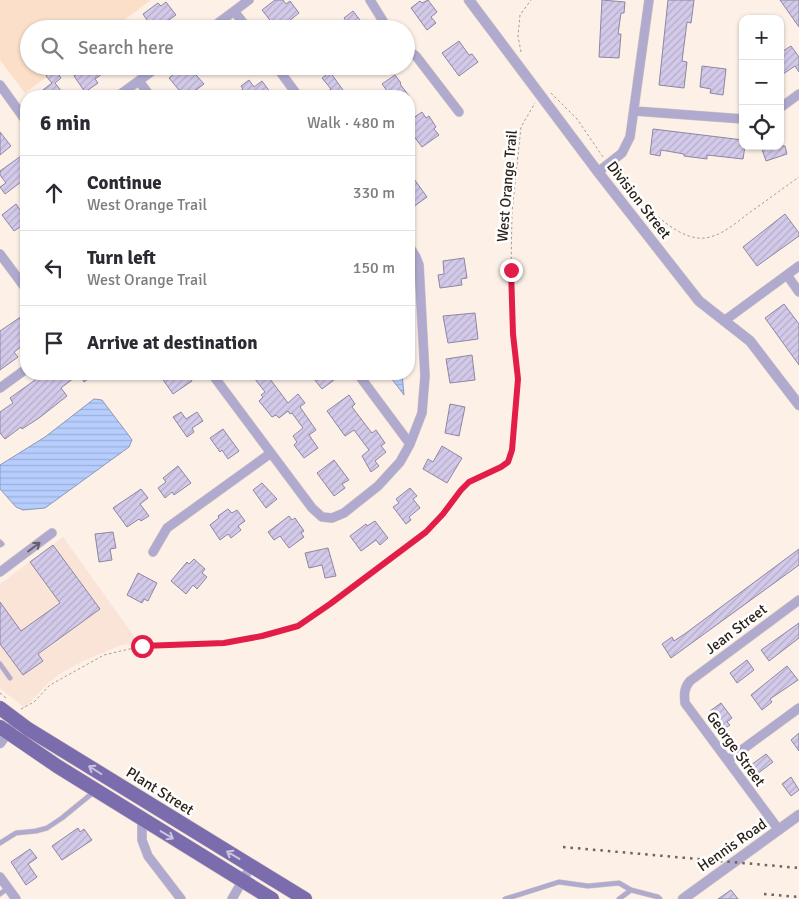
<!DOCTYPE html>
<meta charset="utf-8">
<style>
:root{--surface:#fff;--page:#f2f2f3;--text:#2b2b33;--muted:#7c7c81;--line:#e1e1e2}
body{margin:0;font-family:Signika,sans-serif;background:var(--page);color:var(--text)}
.controls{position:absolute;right:15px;top:15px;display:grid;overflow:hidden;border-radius:10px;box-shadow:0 1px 4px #0004}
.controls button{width:45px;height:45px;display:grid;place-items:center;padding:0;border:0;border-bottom:1px solid var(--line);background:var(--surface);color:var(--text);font:25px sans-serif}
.stop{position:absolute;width:15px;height:15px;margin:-11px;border:4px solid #e11d48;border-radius:50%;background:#fff}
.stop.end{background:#e11d48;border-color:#fff;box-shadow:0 1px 5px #0008}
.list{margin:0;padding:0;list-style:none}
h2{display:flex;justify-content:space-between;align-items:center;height:65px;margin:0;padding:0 20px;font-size:21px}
h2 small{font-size:16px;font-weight:400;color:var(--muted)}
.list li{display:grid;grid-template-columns:32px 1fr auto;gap:15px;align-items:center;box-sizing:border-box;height:75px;padding:0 20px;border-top:1px solid var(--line)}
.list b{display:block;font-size:19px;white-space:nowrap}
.list p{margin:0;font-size:16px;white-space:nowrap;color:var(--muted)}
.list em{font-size:16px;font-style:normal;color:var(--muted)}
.icon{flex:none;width:28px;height:28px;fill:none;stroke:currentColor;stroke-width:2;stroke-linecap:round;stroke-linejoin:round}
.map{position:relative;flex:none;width:799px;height:899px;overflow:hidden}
.search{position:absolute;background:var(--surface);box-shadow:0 1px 4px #0004;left:20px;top:20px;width:395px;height:55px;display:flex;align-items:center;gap:12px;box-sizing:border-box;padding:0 18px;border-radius:28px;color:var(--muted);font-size:19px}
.panel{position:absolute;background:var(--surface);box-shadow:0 1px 4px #0004;left:20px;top:90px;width:395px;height:290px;border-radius:20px}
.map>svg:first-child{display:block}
.commercial{fill:#fae3d7}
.built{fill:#fbdfc9}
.water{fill:url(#water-rules);stroke:#8c99b8}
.building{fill:url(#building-hatch);stroke:#8e86a3}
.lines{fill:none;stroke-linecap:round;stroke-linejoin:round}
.service-casing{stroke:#d6cac1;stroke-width:5.5}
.minor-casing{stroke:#d6cac1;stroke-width:10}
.tertiary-casing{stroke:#d6cac1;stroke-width:11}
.primary-casing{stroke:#d6cac1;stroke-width:15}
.path{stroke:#a79c93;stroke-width:1;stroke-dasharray:2.5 2.5;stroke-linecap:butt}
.service{stroke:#b0aacf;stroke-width:4.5}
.minor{stroke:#b0aacf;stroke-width:9}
.tertiary{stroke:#b0aacf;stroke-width:10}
.primary{stroke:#7b6cae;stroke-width:14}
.rail{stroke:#6f645b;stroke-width:2.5;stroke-dasharray:2.5 5;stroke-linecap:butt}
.oneway{stroke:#665e69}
.oneway2{stroke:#cac4df}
.route{stroke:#e11d48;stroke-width:6}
.labels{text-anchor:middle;stroke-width:5;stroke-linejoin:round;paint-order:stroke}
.street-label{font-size:15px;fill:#291f16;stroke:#fff}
</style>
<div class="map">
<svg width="799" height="899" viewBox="0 0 799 899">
<defs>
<pattern id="water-rules" width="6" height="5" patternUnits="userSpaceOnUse" patternTransform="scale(1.25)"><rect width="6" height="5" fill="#b6cdfd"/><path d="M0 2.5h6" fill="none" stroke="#9cb0d8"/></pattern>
<pattern id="building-hatch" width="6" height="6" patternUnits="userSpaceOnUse" patternTransform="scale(1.25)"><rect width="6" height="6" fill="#d3caea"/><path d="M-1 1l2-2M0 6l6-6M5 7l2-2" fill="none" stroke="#b5adc8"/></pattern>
</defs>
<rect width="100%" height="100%" fill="#fcf0e7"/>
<!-- commercial -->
<path class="commercial" d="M63 537 138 642 121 645 81 662 58 675 42 689 25 708 0 688V584Z"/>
<!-- built -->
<path class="built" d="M0 0H151L112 29H29V66H61L25 93 0 60Z"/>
<!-- water -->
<path class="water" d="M388 374H402L404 395Z
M94 399 102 400 130 437 132 440 129 447 45 508 23 510 16 507 0 489V465L45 437Z"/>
<!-- building -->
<path class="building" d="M275 0H283L286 4 290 1 299 13 279 29H277L262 10Z
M428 0 437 12 431 17 436 23 427 30 411 8 420 1 422 3Z
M602 0 625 2 624 13H621L618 34H621L619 58 599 57Z
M668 0H694L691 23 687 22 682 61 687 62 684 88 659 85Z
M780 0H799V27Z
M166 2 176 15 163 24 167 29H153L143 14 158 3 161 6Z
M353 11 367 29H342L348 24 344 18Z
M459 41 469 55 472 54 478 62 459 76 442 53Z
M791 46 799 57V72L795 66 780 76V53Z
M88 66H96L102 74 95 79 98 83 85 92 74 76Z
M184 66H188L204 84 188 96H184L169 78Z
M702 66 726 69 723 95 710 93 711 89 700 87Z
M55 69 61 78 55 83 65 96H35L52 83 46 76Z
M330 72 343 90 336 96H321L331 89 322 78Z
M395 75 401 83 400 84 409 96H391L382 84Z
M249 80 254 87 262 81 273 96H233L243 89 241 86Z
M422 112 426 118 429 116 436 127 434 129 439 135 422 147 410 131 413 129 409 121Z
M653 129 743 140V146H745L743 159 707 155V159L684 156V154L661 150 660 156 650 154Z
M0 132 11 146 0 155Z
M761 146H785L787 154 766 161Z
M21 156 26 163V189L21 182 5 194 0 187 6 183 0 175V171Z
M409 172 427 197 409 210Z
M16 204 26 219V223L14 231 2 215Z
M785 214 799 233V236L757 266 743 247Z
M464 258 467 278 461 279 462 285 440 288 438 275 444 274 443 261Z
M784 304 799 324V365L765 318Z
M475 313 478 339 448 343 443 316Z
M22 316 26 322V343L14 352 18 357 0 370V331Z
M472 355 475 380 450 383 446 359Z
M56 374H95L84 382 79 374 61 388 67 396 39 418 22 429 21 427 5 439 0 433V412L13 403 10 398 42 375 46 380Z
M159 374H188L192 381 173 394Z
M251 374H278L270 379 288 403 298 394 305 403 300 407 316 430 309 435 318 448 304 458 294 445 297 442 293 436 303 428 292 413 290 414 288 411 279 418 276 415 272 417 259 401 263 397 261 395 265 392Z
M310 374H330L334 380 322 389Z
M349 395 355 404 352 407 368 428 372 433 376 430 385 443 381 446 386 452 375 461 379 466 371 472 362 456 369 450 354 430 345 436 327 411Z
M450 404 465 407 459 436 445 433Z
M181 412 186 419 197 412 203 421 192 428 194 432 187 437 173 417Z
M223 429 239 451 228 459 222 450 220 452 210 438Z
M442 446 462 458 447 483 423 469 428 459 433 462Z
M334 460 349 480 342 484 345 488 334 496 317 473Z
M178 466 191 483 174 495 172 492 165 498 158 488 166 482 163 478Z
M262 483 277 499 266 508 253 490Z
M410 488 417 496 413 499 420 508 409 517 411 520 406 524 393 507 399 503 396 499Z
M141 489 148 498 140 504 149 516 141 521 139 519 127 527 113 508Z
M228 509 232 513 237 510 245 521 238 526 241 530 231 538 228 534 220 540 210 525 219 518 218 516Z
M289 516 292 520 295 518 304 531 301 533 304 537 289 548 280 536 274 540 268 532Z
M375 521 388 538 380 545 376 540 361 551 350 536 366 524 367 526Z
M113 532 116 548 110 549 112 560 99 562 95 534Z
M53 545 100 609 38 654 43 661 23 675 0 644V602L21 631 60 603 30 562Z
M328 548 336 576 325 578 322 565 309 568 305 553Z
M799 549V565L671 658 662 644 672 637 674 641 686 633Z
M194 559 205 569 202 573 207 577 197 589 193 585 186 594 171 581 187 562 189 564Z
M138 573 157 583 148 601 144 599 142 603 127 595Z
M799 623V638L769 661 761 650Z
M747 660 754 670 737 683 730 673Z
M787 666 798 680 770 699 772 702 762 710 751 695Z
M721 703 732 718 727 722 730 725 724 729 710 711Z
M799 733V751L791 740Z
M766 754 773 762 757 774 751 765Z
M791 777 799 790 791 796 782 784Z
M78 828 80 832 84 829 92 840 62 860 52 846Z
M30 849 37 858 28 864 37 877 26 885 11 862Z
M731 890 738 899H718Z"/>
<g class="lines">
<!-- service casing -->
<g class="service-casing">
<path id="service" d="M0 542 2 544 0 545
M0 664 10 678
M0 843 16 833 36 831 47 828 62 818 95 791
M0 894 8 888
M505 899 559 882 588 886 619 883 631 890 658 897 660 899
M619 899 631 890"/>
</g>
<!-- minor casing -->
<g class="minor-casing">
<path id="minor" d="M370 0 388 29
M234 11 248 29
M210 29 249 0
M406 49 416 56 459 112
M276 66 298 96
M139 81 150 96
M0 85 26 121
M118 96 159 66
M780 108 799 94
M635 111 743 119
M598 172 622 153 630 137 649 0
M0 254 26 289
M787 275 799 292
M724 321 799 266
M212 374 312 508 322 517 332 518 344 513 378 486 400 462 410 444 422 413 425 376 419 265 416 257 409 246
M358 374 410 444
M0 388 26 369
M153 552 167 528 271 453
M0 572 52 533
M728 760 799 708
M142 820V840L148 856 181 899
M779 830 685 703C684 694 684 688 690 681L799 600
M0 877 16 899
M232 899 251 866"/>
</g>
<!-- tertiary casing -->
<g class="tertiary-casing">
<path id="tertiary" d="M469 0 598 172 699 301 750 341 799 405
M0 743 11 728
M683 899 799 815"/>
</g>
<!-- primary casing -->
<g class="primary-casing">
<path id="primary" d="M0 708 28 729 305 899
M0 727 57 766 272 899"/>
</g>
<!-- path -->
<path class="path" d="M521 52 518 36 520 15 531 0
M551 93 577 119 603 157
M613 170C634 192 676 247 710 237 725 233 737 222 749 213 766 201 782 189 799 177
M0 693 6 698
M21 709 34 702 50 685 104 655 142 646 224 643 262 637 298 625 330 605 426 532 443 514 461 490 469 481 501 467 508 462 512 450 518 379 513 335 511 270 512 212 521 127 535 103"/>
<!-- service -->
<use href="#service" class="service"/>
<!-- minor -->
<use href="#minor" class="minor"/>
<!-- tertiary -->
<use href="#tertiary" class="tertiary"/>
<!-- primary -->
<use href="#primary" class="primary"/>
<!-- rail -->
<path class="rail" d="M563 847 799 868
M764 894 799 897"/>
</g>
<!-- one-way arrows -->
<defs><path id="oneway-shaft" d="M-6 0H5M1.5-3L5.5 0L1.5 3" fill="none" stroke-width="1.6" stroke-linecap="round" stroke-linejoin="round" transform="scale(1.25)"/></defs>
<use class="oneway" href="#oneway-shaft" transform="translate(34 547) rotate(-37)"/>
<g class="oneway2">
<use href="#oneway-shaft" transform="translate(95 770) rotate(-148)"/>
<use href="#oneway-shaft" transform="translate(167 835) rotate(31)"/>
<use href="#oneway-shaft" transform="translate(233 855) rotate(-149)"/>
</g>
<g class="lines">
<!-- route -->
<path class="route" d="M142 646 224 643 262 636 298 626 330 604 426 532 443 514 461 490 469 482 501 467 508 462 512 450 518 379 513 334 511 270"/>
</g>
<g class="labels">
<!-- street labels -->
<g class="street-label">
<text transform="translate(507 186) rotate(-85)" y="5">West Orange Trail</text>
<text transform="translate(639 200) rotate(52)" y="5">Division Street</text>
<text transform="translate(736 629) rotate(-37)" y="5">Jean Street</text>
<text transform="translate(736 749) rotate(54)" y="5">George Street</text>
<text transform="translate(160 791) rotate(32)" y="5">Plant Street</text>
<text transform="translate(732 845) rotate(-35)" y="5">Hennis Road</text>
</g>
</g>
</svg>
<div class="controls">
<button>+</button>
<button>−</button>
<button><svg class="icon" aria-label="locate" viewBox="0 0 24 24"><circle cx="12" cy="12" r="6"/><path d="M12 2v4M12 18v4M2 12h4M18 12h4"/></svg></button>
</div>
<div class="stop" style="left:142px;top:646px"></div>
<div class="stop end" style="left:511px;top:270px"></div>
<div class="search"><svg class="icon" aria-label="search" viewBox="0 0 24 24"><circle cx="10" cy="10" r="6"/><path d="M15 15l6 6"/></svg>Search here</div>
<section class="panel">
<h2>6 min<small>Walk · 480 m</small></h2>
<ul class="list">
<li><svg class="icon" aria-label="ahead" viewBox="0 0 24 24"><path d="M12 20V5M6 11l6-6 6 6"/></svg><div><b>Continue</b><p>West Orange Trail</p></div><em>330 m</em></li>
<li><svg class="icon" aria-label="left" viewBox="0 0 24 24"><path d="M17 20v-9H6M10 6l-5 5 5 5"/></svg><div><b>Turn left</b><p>West Orange Trail</p></div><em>150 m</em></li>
<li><svg class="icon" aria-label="arrive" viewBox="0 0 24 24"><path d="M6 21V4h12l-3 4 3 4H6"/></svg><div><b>Arrive at destination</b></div></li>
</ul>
</section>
</div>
